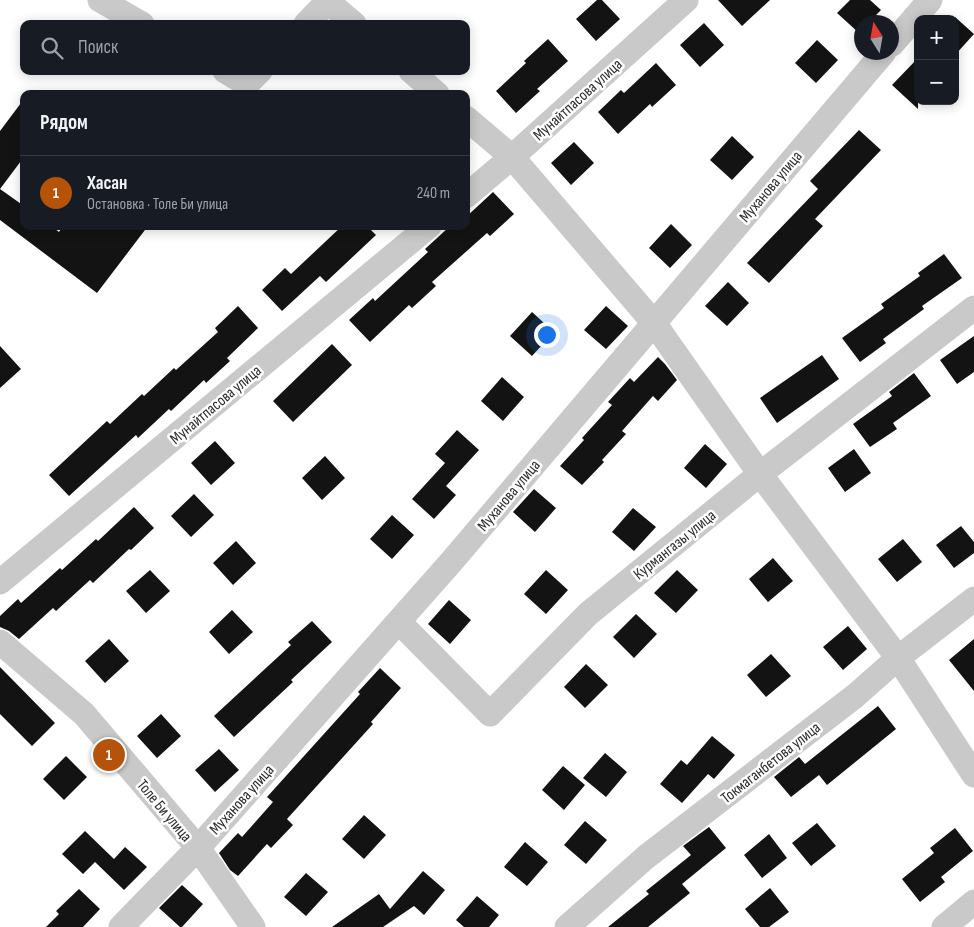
<!DOCTYPE html>
<html lang="ru">
<meta charset="utf-8">
<style>
:root{--surface:#171b24;--page:#20242c;--text:#f1f3f6;--muted:#9ea1a6;--line:#363941;--accent:#b45309}
body{margin:0;font-family:"Sofia Sans Condensed",sans-serif;background:var(--page);color:var(--text)}
.controls{position:absolute;right:15px;top:15px;display:grid;overflow:hidden;border-radius:10px;box-shadow:0 2px 12px #0003}
.controls button{width:45px;height:45px;display:grid;place-items:center;padding:0;border:0;border-bottom:1px solid var(--line);background:var(--surface);color:var(--text);font:25px sans-serif}
.compass{position:absolute;left:854px;top:15px;width:45px;height:45px;border-radius:50%;background:var(--surface);box-shadow:0 2px 12px #0003;rotate:349deg}
.you{position:absolute;left:546px;top:334px;width:18px;height:18px;margin:-12px;border:4px solid #fff;border-radius:50%;background:#1a73e8;box-shadow:0 0 0 8px #1a73e833}
.badge{display:grid;place-items:center;width:32px;height:32px;border-radius:50%;background:var(--accent);color:#fff;font-size:16px;font-weight:700}
.pin{position:absolute;translate:-50% -50%;border:2px solid #fff;box-shadow:0 1px 5px #0006}
.list{margin:0;padding:0;list-style:none}
h2{display:flex;justify-content:space-between;align-items:center;height:65px;margin:0;padding:0 20px;font-size:21px}
h2 small{font-size:16px;font-weight:400;color:var(--muted)}
.list li{display:grid;grid-template-columns:32px 1fr auto;gap:15px;align-items:center;box-sizing:border-box;height:75px;padding:0 20px;border-top:1px solid var(--line)}
.list b{display:block;font-size:19px;white-space:nowrap}
.list p{margin:0;font-size:16px;white-space:nowrap;color:var(--muted)}
.list em{font-size:16px;font-style:normal;color:var(--muted)}
.icon{flex:none;width:28px;height:28px;fill:none;stroke:currentColor;stroke-width:2;stroke-linecap:round;stroke-linejoin:round}
.map{position:relative;flex:none;width:974px;height:927px;overflow:hidden}
.search{position:absolute;background:var(--surface);box-shadow:0 2px 12px #0003;left:20px;top:20px;width:450px;height:55px;display:flex;align-items:center;gap:12px;box-sizing:border-box;padding:0 18px;border-radius:10px;color:var(--muted);font-size:19px}
.panel{position:absolute;background:var(--surface);box-shadow:0 2px 12px #0003;left:20px;top:90px;width:450px;height:140px;border-radius:10px}
.map>svg:first-child{display:block}
.building{fill:#131313}
.lines{fill:none;stroke-linecap:round;stroke-linejoin:round}
.minor{stroke:#c9c9c9;stroke-width:25}
.labels{text-anchor:middle;stroke-width:5;stroke-linejoin:round;paint-order:stroke}
.street-label{font-size:16px;fill:#2c2c2c;stroke:#fff}
</style>
<div class="map">
<svg width="974" height="927" viewBox="0 0 974 927">
<rect width="100%" height="100%" fill="#fff"/>
<!-- building -->
<path class="building" d="M597 0H602L620 19 596 41 576 19Z
M718 0H770L742 26Z
M850 0H870L881 10 869 22H862V30L859 33 837 13Z
M955 17 974 34 955 55Z
M704 23 724 45 700 67 680 45Z
M548 39 568 61 537 89 540 91 516 113 496 91 526 63 524 61Z
M817 40 838 60 816 83 795 63Z
M918 58V109L892 85Z
M656 63 676 85 652 107 650 104 618 134 598 112 621 90 624 93Z
M24 99V157L0 189 24 206V226H51L59 232 63 226H148L97 293 0 220V131Z
M859 130 881 150 815 219 823 226 769 283 747 263 818 189 810 181Z
M732 136 754 157 732 180 710 160Z
M574 142 594 163 571 185 551 163Z
M493 192 514 214 490 236 487 233 432 282 436 286 412 308 409 305 370 342 349 320 373 298 375 301 428 252 425 249 449 227 452 230 456 226H466V217Z
M671 224 692 245 670 268 649 248Z
M342 226H367L376 235 326 282 320 276 282 311 262 290 285 268 291 274Z
M944 254 962 278 922 306 924 309 883 339 886 343 860 362 842 338 884 308 881 304 920 276 918 273Z
M728 282 749 303 727 326 705 306Z
M238 306 258 328 227 358 230 361 206 383 204 380 171 411 169 409 138 438 136 435 69 496 49 475 107 421 110 424 142 394 144 396 174 368 176 370 218 332 215 328Z
M606 306 628 326 606 349 584 330Z
M532 312 554 332 532 356 510 336Z
M974 336V372L957 384 940 360Z
M332 344 352 365 293 422 273 401Z
M0 346 21 369 0 388Z
M822 355 839 379 777 423 760 398Z
M658 357 665 364 677 380 658 401 653 396 622 431 626 434 602 460 604 462 582 485 560 466 584 440 582 438 612 405 608 402 630 378 634 382Z
M914 373 931 396 893 423 897 429 870 447 853 424 892 396 889 392Z
M502 377 524 397 503 421 481 401Z
M457 430 479 450 446 486 456 495 434 519 412 499 445 463 435 454Z
M215 441 235 463 211 485 191 463Z
M705 444 727 464 706 488 684 468Z
M854 449 871 473 845 492 828 468Z
M325 456 345 478 322 500 302 478Z
M534 489 556 508 535 532 513 512Z
M194 494 214 515 191 537 171 516Z
M134 507 154 528 131 550 129 549 93 583 90 580 56 611 53 608 19 639 9 631 0 627V616L18 599 21 603 60 568 62 570 96 539 98 541Z
M633 508 656 527 634 551 612 532Z
M392 515 414 535 392 559 370 539Z
M961 526 974 542V553L954 568 936 545Z
M903 539 922 562 897 582 878 559Z
M236 541 256 563 233 585 213 563Z
M773 558 793 581 768 602 749 579Z
M150 570 170 591 146 613 126 591Z
M546 570 568 590 546 614 524 594Z
M677 570 698 590 676 613 654 593Z
M449 600 471 620 450 644 428 624Z
M232 610 253 632 229 654 209 632Z
M636 614 657 634 634 658 613 637Z
M312 621 332 642 291 680 293 682 234 737 214 716 291 645 288 642Z
M848 626 867 649 843 670 823 647Z
M109 639 129 661 105 683 85 661Z
M974 639V691L949 660Z
M771 654 791 676 766 697 747 675Z
M586 664 608 685 585 708 564 687Z
M0 667 55 723 32 746 0 714Z
M380 668 401 688 371 722 373 724 287 819 293 825 271 848 267 844 238 876 230 870 219 853 238 833 242 837 273 802 267 797 360 694 358 692Z
M878 706 896 729 827 785 819 775 791 797 774 777 799 757 805 764Z
M161 714 181 736 157 758 137 736Z
M712 736 735 755 714 779 708 774 682 803 660 784 681 760 687 765Z
M219 749 239 770 215 792 195 770Z
M605 753 627 772 606 797 583 778Z
M66 756 87 777 64 800 43 779Z
M563 766 585 785 564 810 542 790Z
M364 815 386 835 364 859 342 839Z
M585 821 607 840 586 864 564 845Z
M817 823 836 846 811 866 792 843Z
M709 827 726 848 682 884 690 893 648 927H608L649 894 646 891 691 855 683 846Z
M955 828 973 851 941 877 945 882 920 902 902 879 934 853 930 848Z
M85 831 114 859 125 847 147 867 124 890 95 862 83 874 62 854Z
M769 834 787 858 762 878 744 855Z
M525 842 548 862 527 886 504 867Z
M423 871 445 890 424 915 414 906 383 927H332L379 894 390 909Z
M306 873 328 892 306 916 284 897Z
M182 885 203 904 182 927H180L159 908Z
M770 888 789 912 769 927H760L745 909Z
M79 889 100 909 83 927H46L59 914 56 911Z
M477 896 499 915 489 927H464L456 920Z"/>
<g class="lines">
<!-- minor -->
<path class="minor" d="M100 0 142 24
M326 0 354 24
M306 24 329 0
M892 44 930 0
M225 71 247 84 260 71
M411 71 437 94
M466 118 512 157 654 323 760 474 898 658 974 775
M466 196 512 157 686 0
M0 582 429 226
M399 622 490 714 588 614 760 474 974 308
M0 642 84 714 198 848 253 927
M121 927 198 848 452 561 884 52
M567 927 646 857 855 696 898 658 974 599
M944 927 974 902"/>
</g>
<g class="labels">
<!-- street labels -->
<g class="street-label">
<text transform="translate(577 99) rotate(-42)" y="6">Мунайтпасова улица</text>
<text transform="translate(770 186) rotate(-50)" y="6">Муханова улица</text>
<text transform="translate(215 404) rotate(-40)" y="6">Мунайтпасова улица</text>
<text transform="translate(508 495) rotate(-50)" y="6">Муханова улица</text>
<text transform="translate(674 544) rotate(-39)" y="6">Курмангазы улица</text>
<text transform="translate(770 762) rotate(-38)" y="6">Токмаганбетова улица</text>
<text transform="translate(241 799) rotate(-48)" y="6">Муханова улица</text>
<text transform="translate(165 810) rotate(50)" y="6">Толе Би улица</text>
</g>
</g>
</svg>
<div class="controls">
<button>+</button>
<button>−</button>
</div>
<svg class="compass" viewBox="-18 -18 36 36"><path d="M0-13l5 13h-10z" fill="#e53935"/><path d="M0 13l5-13h-10z" fill="#9ea1a6"/></svg>
<div class="you"></div>
<div class="pin badge" style="left:109px;top:755px">1</div>
<div class="search"><svg class="icon" aria-label="search" viewBox="0 0 24 24"><circle cx="10" cy="10" r="6"/><path d="M15 15l6 6"/></svg>Поиск</div>
<section class="panel">
<h2>Рядом<small></small></h2>
<ul class="list">
<li><span class="badge">1</span><div><b>Хасан</b><p>Остановка · Толе Би улица</p></div><em>240 m</em></li>
</ul>
</section>
</div>
